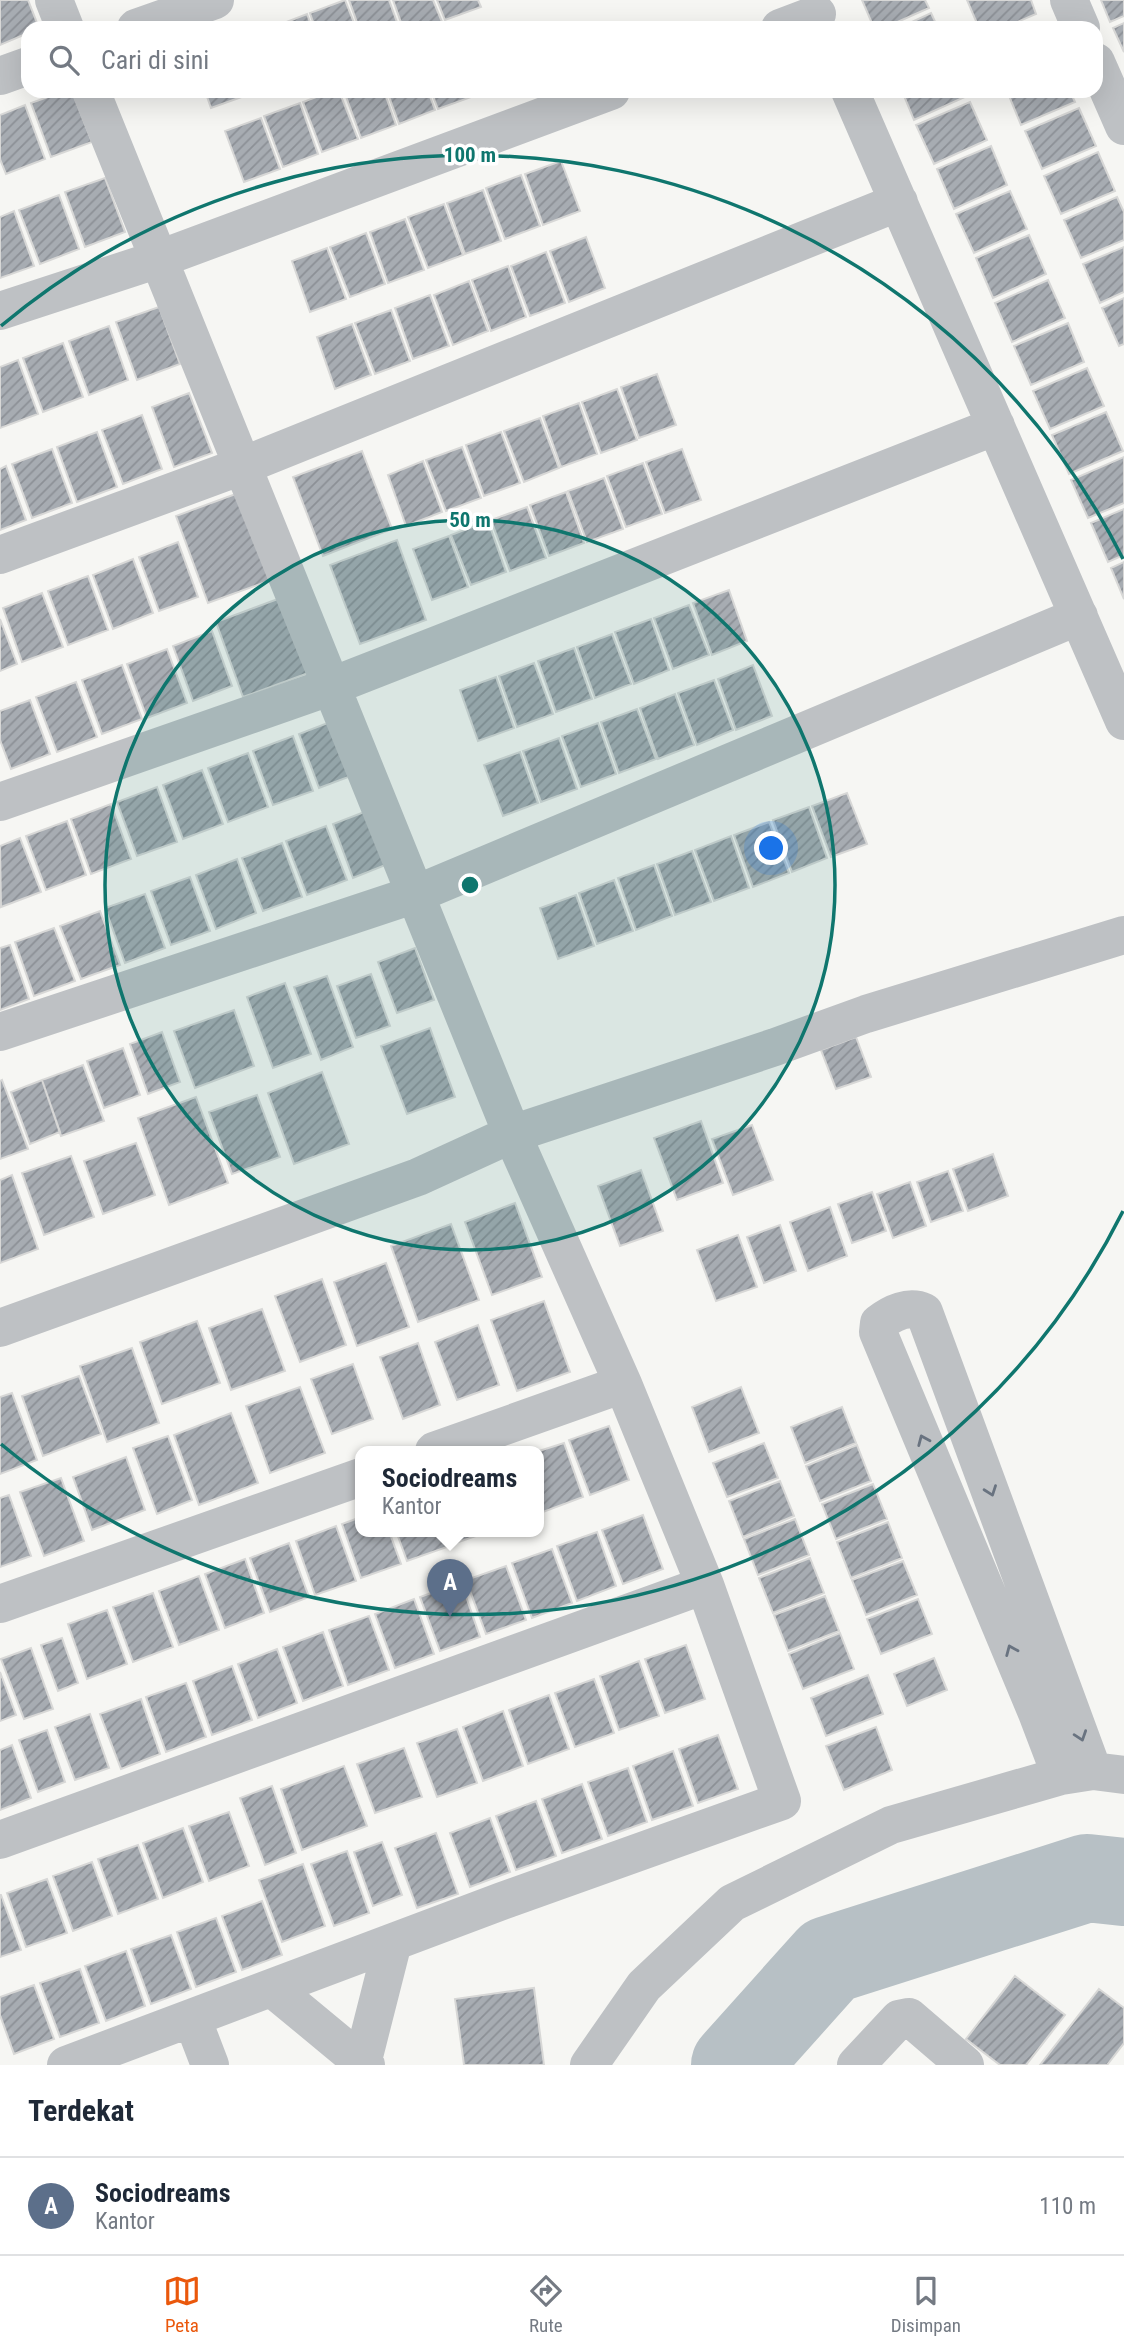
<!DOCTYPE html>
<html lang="id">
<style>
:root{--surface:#fff;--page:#f6f6f7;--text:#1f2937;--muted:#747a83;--line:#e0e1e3;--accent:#ea580c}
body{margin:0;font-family:"Roboto Condensed",sans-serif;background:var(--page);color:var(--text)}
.you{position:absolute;left:772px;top:849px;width:24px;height:24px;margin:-18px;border:5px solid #fff;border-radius:50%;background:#1a73e8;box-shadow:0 0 0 10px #1a73e833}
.badge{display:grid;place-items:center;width:46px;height:46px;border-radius:50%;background:var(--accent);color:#fff;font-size:23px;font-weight:700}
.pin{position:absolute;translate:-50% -58px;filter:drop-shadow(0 2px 4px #0008)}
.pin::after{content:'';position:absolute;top:37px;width:24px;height:21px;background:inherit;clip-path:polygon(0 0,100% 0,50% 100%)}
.popup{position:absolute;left:355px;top:1446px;width:189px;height:91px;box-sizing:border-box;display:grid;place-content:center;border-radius:14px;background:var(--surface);filter:drop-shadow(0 2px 5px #0005);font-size:23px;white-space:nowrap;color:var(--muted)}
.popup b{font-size:26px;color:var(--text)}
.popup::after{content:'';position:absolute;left:50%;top:100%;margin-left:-14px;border:14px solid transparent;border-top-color:var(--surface)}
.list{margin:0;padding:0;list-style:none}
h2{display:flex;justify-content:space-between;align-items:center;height:91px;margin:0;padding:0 28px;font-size:30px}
h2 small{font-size:23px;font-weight:400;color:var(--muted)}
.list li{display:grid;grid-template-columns:46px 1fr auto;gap:21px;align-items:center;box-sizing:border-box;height:98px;padding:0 28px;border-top:2px solid var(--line)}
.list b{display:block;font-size:26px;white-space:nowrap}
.list p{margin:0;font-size:23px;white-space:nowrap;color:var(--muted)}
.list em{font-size:23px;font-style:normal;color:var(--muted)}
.icon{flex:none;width:38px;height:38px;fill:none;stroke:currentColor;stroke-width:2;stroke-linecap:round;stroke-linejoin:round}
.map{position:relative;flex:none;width:1124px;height:2065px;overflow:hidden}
.search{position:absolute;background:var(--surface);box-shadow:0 7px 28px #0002;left:21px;right:21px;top:21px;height:77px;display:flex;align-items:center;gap:18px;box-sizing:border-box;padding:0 24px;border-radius:21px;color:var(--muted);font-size:26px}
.sheet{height:189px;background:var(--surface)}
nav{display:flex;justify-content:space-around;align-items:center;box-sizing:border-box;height:98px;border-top:2px solid var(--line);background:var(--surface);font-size:19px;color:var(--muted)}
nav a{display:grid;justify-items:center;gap:4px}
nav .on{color:var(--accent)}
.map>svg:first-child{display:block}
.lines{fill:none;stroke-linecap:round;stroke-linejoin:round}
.river{stroke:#b7c0c5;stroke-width:88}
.building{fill:url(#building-hatch);stroke:#d7d7d6;stroke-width:2}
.minor{stroke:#bec1c4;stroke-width:38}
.oneway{stroke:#697380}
.ring{fill:none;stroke:#0f766e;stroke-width:3.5}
.centre{fill:#0f766e;stroke:#fff;stroke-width:3.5}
.ring-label{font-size:21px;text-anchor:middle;font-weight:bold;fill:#0f766e;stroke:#fff;stroke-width:7;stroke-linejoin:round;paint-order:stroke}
</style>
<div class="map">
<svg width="1124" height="2065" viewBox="0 0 1124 2065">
<defs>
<pattern id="building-hatch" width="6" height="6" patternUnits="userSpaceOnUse" patternTransform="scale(1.75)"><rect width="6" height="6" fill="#a7acb2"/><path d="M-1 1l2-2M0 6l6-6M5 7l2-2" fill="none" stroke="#8c9096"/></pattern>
</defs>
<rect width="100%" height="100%" fill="#f6f6f3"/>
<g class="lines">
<!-- river -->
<path class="river" d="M735 2065 829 1960 1087 1878 1124 1882"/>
</g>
<!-- building -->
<path class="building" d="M0 0H28L39 28H28V33L0 45Z
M345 0 356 28H315L310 13Z
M349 0H389L399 28H359Z
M393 0H433L442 22 425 28H403Z
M437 0H478L481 7 445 20Z
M862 0H925L929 8 884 28H874Z
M967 0H1031L1036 14 1003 28H979Z
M1101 0H1124V16L1110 22Z
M931 13 938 28H899Z
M307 14 312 28H271Z
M1124 23V52L1113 28Z
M64 91H72L92 142 51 157 31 103Z
M205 91H246L247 95 211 108Z
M332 91H339L358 139 322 152 303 102Z
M344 91H384L396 125 361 138Z
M387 91H428L435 110 399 124Z
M431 91H472L474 96 438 109Z
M902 91H965L967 96 914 120Z
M1007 91H1070L1075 102 1021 125Z
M970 102 987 140 934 164 916 125Z
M300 103 318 154 283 167 264 116Z
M25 105 45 159 6 174 0 159V115Z
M1079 108 1096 146 1042 169 1025 131Z
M261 118 280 169 244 182 225 131Z
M991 146 1007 185 954 209 937 169Z
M1098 152 1115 191 1061 214 1044 176Z
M561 161 580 211 543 225 525 174Z
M521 175 540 226 505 239 486 188Z
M105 178 125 232 85 247 65 192Z
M483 190 501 241 465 254 447 203Z
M1010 191 1027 229 974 253 956 214Z
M59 195 79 249 40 264 19 210Z
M1117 197 1124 212V240L1081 258 1064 220Z
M444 204 463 255 428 268 408 217Z
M14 211 34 266 0 278V217Z
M405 219 424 270 388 283 370 232Z
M366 233 385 284 350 297 330 247Z
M1029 235 1046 274 993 298 976 258Z
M586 237 605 288 569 302 550 251Z
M1124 247V292L1100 303 1083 264Z
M327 248 346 299 310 312 292 261Z
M546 252 565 303 530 316 511 266Z
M508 266 526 317 491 331 472 280Z
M1048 280 1065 318 1012 342 995 303Z
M469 281 488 331 453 345 434 295Z
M430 295 449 346 413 359 395 308Z
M1124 298V344L1119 346 1102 308Z
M159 307 180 364 137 380 116 322Z
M391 310 410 361 375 374 355 323Z
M1068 323 1084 362 1031 385 1014 346Z
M352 324 371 375 335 389 317 337Z
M109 326 128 380 89 395 69 341Z
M63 343 83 397 43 412 23 358Z
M18 360 38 414 0 428V367Z
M1087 368 1104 406 1050 429 1033 391Z
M657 374 676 425 639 438 621 387Z
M617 389 637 440 601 453 582 402Z
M189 393 212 453 174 467 152 407Z
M579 403 597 454 561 467 543 416Z
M1106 412 1123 451 1069 474 1052 435Z
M142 415 162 469 123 484 102 430Z
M540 418 559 468 524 482 504 431Z
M97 432 117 487 77 502 57 447Z
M501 432 520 483 484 496 466 445Z
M462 447 481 498 446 511 426 460Z
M52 449 72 503 32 518 12 464Z
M682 449 701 500 665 513 646 462Z
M362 451 392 529 323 556 293 477Z
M1124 457V503L1088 518 1071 480Z
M423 461 442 512 406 526 388 475Z
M643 463 662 514 626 527 607 476Z
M6 466 26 520 0 530V469Z
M604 478 623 529 587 542 568 491Z
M241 492 274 579 208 603 176 516Z
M566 492 584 543 549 556 530 505Z
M527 507 546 558 510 571 491 520Z
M1124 509V555L1108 562 1091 523Z
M488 521 506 572 471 585 451 535Z
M449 536 468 587 432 600 413 549Z
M397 540 426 620 360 644 330 565Z
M178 542 198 597 159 611 139 557Z
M133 559 153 613 113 629 93 575Z
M1124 562V599L1111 568Z
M88 576 108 630 68 645 48 591Z
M729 590 747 641 712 655 693 603Z
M42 593 63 647 22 662 3 608Z
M283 597 311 672 243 697 216 622Z
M689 605 709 655 673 669 654 618Z
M0 619 17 664 0 671Z
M651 619 669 670 634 684 615 632Z
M212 631 232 686 193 701 173 646Z
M612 634 631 684 595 698 577 647Z
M574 648 592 699 556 712 538 661Z
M167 649 187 703 147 718 127 664Z
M534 663 553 714 517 727 499 676Z
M122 665 142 719 102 734 82 680Z
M753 665 772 716 736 730 718 679Z
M496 677 514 728 478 741 460 690Z
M714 680 733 730 697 745 678 693Z
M76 682 97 737 57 752 36 697Z
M675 694 694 745 658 759 640 708Z
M30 700 50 754 11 769 0 740V711Z
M637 709 656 759 619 773 601 722Z
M338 719 359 773 319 788 299 734Z
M598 723 616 774 581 787 562 736Z
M293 736 313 791 273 805 253 751Z
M559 738 577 789 541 802 523 751Z
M520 752 538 803 503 816 484 765Z
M248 753 268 807 228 822 208 768Z
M202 770 223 824 183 839 163 785Z
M157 787 177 842 137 856 117 802Z
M847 793 867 844 831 857 812 806Z
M111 804 131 859 91 874 71 819Z
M809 807 827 858 792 872 773 820Z
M372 809 393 862 353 878 333 824Z
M67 821 86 875 46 890 26 836Z
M769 822 789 873 753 887 734 835Z
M326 826 347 880 307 895 286 841Z
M731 836 749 888 714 901 695 850Z
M20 838 41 892 1 907 0 846Z
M282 843 302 897 263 911 242 858Z
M692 851 711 902 675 915 657 864Z
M237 859 256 913 216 929 196 875Z
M654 865 672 916 636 930 618 878Z
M190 877 210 931 171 945 151 891Z
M614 880 633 931 597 944 579 893Z
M145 894 165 948 125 963 105 908Z
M576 895 594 946 558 959 540 908Z
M100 911 120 965 81 979 60 926Z
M54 928 75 981 34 996 15 942Z
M10 945 29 999 0 1010V948Z
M415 948 434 1000 397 1013 378 962Z
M371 974 390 1026 356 1038 337 986Z
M327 976 353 1047 321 1060 294 987Z
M285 983 311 1054 273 1068 247 997Z
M234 1010 254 1066 195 1088 174 1031Z
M430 1028 455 1097 407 1114 381 1046Z
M162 1032 180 1082 148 1094 130 1044Z
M856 1037 871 1077 836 1089 821 1050Z
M123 1048 140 1095 104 1108 87 1061Z
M83 1065 104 1121 61 1136 42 1080Z
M322 1072 349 1144 294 1164 268 1093Z
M2 1080 28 1149 0 1159V1081Z
M42 1080 60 1132 30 1144 11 1092Z
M257 1095 280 1157 232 1174 209 1112Z
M196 1097 228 1183 169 1205 138 1118Z
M701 1121 723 1183 677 1200 654 1138Z
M752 1125 773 1180 733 1195 712 1139Z
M136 1143 155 1195 103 1214 84 1161Z
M993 1154 1008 1196 968 1211 953 1169Z
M71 1156 94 1217 44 1235 22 1173Z
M641 1170 663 1231 620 1246 598 1186Z
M948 1171 963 1211 931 1222 917 1182Z
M12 1175 38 1249 0 1263V1180Z
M910 1182 926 1226 893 1238 877 1194Z
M872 1192 886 1231 852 1243 838 1204Z
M515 1203 542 1277 492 1295 465 1222Z
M830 1207 847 1256 808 1271 790 1222Z
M451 1224 479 1300 418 1322 391 1246Z
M780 1225 796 1271 764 1283 747 1237Z
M738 1235 757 1287 716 1301 697 1250Z
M386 1263 409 1327 357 1346 334 1282Z
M322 1279 346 1345 300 1362 275 1296Z
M544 1301 570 1372 517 1391 491 1320Z
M262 1309 285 1371 231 1390 209 1328Z
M197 1321 220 1383 162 1404 140 1342Z
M478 1325 499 1385 457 1400 435 1342Z
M418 1343 440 1405 403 1419 380 1357Z
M132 1348 159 1423 107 1442 80 1366Z
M353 1364 373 1419 332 1434 311 1379Z
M79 1376 101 1434 43 1456 22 1396Z
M300 1387 325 1453 270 1473 246 1406Z
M741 1387 759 1433 709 1452 692 1407Z
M12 1393 37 1460 0 1474V1397Z
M842 1407 856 1443 805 1463 791 1427Z
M231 1413 258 1483 199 1505 174 1435Z
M609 1426 629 1480 590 1495 569 1440Z
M168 1436 192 1500 157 1514 133 1448Z
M564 1443 583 1497 543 1512 539 1500V1451Z
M764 1443 778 1478 727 1497 713 1463Z
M857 1445 871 1481 820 1501 806 1466Z
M126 1457 145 1510 92 1530 73 1477Z
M61 1478 84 1541 44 1556 20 1492Z
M780 1481 794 1516 743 1537 729 1501Z
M873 1484 887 1519 836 1539 822 1504Z
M9 1495 31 1556 0 1567V1498Z
M643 1515 663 1569 623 1584 602 1530Z
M361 1517V1531H389L401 1564 361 1578 342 1524Z
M795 1519 809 1555 758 1575 744 1539Z
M888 1522 902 1558 851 1578 837 1542Z
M336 1526 356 1581 315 1595 296 1541Z
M396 1531H441L447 1547 407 1561Z
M448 1531H490L453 1544Z
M597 1532 616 1586 577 1601 557 1546Z
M289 1543 309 1597 270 1612 250 1558Z
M552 1549 572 1603 532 1618 512 1563Z
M810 1558 824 1593 773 1613 759 1578Z
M245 1559 264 1613 225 1628 205 1574Z
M903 1561 917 1595 866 1615 852 1580Z
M506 1566 526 1620 486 1634 466 1580Z
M199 1576 219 1630 179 1645 159 1591Z
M461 1582 480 1637 440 1651 420 1597Z
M153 1593 173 1647 133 1662 113 1607Z
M825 1596 839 1631 788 1651 774 1615Z
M414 1599 434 1654 395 1668 375 1614Z
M918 1599 932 1634 881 1654 867 1619Z
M107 1610 127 1664 87 1679 68 1624Z
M369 1616 389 1670 348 1685 329 1630Z
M323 1632 343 1686 303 1701 283 1647Z
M840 1633 854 1669 803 1689 789 1654Z
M62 1638 78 1683 58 1691 41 1645Z
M686 1645 705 1699 665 1713 645 1659Z
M31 1648 53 1709 24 1719 1 1659Z
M277 1649 297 1703 258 1718 238 1664Z
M934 1658 947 1690 907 1706 894 1674Z
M639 1661 659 1716 619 1730 600 1676Z
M232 1666 252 1720 212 1735 193 1681Z
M0 1672 16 1715 0 1721Z
M868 1675 883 1714 826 1736 811 1698Z
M594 1679 614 1733 575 1747 555 1693Z
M186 1683 206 1737 166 1752 146 1697Z
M549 1695 569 1749 528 1764 509 1710Z
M141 1699 160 1754 121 1769 100 1714Z
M503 1711 523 1766 483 1781 463 1727Z
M90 1714 109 1768 75 1780 55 1727Z
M876 1727 892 1770 844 1790 826 1746Z
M457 1729 477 1783 437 1797 417 1743Z
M47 1730 65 1782 38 1792 19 1740Z
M718 1735 738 1789 698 1803 679 1749Z
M12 1745 31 1798 0 1810V1750Z
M404 1748 422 1797 375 1813 357 1764Z
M673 1751 693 1806 652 1820 633 1766Z
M344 1766 367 1826 302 1850 281 1789Z
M628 1768 647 1822 608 1836 588 1782Z
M582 1784 602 1839 562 1853 542 1799Z
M272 1786 296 1853 265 1865 240 1798Z
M536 1801 556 1856 516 1870 496 1816Z
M229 1812 249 1866 209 1881 189 1826Z
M490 1818 510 1872 470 1887 450 1833Z
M183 1828 203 1882 163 1898 143 1843Z
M436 1833 458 1894 417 1908 395 1848Z
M382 1842 402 1895 373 1906 354 1852Z
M138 1845 158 1899 118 1914 98 1859Z
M347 1851 369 1913 334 1926 311 1864Z
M92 1862 112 1916 73 1931 53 1876Z
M303 1864 325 1926 282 1942 259 1880Z
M47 1879 67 1933 26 1947 7 1893Z
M1 1895 21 1950 0 1957V1895Z
M262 1901 282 1955 242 1970 222 1916Z
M216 1918 236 1972 196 1987 177 1932Z
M171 1935 191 1989 151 2004 131 1949Z
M126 1951 145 2006 106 2021 85 1966Z
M80 1969 99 2023 60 2037 40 1983Z
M1015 1976 1065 2015 1026 2065H1000L966 2039Z
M34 1985 54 2039 14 2054 0 2015V1997Z
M534 1988 544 2065H464L455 1999Z
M1099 1989 1124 2008V2043L1107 2065H1040Z"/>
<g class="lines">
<!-- minor -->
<path class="minor" d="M54 0 65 28
M1069 0 1081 28
M136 28 215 0
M780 28 817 14
M1096 62 1124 126
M0 76 28 66
M850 91 1124 721
M0 311 159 259 611 91
M0 555 242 466 899 202
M0 802 332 686 996 426
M0 1032 416 894 1079 616
M0 1328 418 1177 512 1134 91 91
M623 1384 512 1134 775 1047 866 1014 1124 935
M0 1604 361 1477
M1061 1776 1037 1713 878 1332 879 1323C892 1313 909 1305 924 1312L1093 1771
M0 1840 705 1585
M272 1988 347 2050 363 2060 366 2065
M192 2018 210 2065
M363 2060 393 1942
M66 2065 502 1901 782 1801 705 1585 623 1384 434 1451
M589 2065 644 1986 732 1903 891 1825 1061 1776 1093 1771 1124 1775
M856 2065 899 2019 909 2017 965 2065"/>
</g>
<!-- one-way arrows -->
<defs><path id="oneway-chevron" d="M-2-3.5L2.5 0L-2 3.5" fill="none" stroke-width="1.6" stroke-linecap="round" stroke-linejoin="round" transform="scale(1.75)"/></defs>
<g class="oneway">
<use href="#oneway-chevron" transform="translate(923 1440) rotate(-113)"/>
<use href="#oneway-chevron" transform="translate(991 1491) rotate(70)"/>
<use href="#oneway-chevron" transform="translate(1011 1650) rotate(-113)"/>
<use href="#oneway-chevron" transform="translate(1081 1736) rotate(71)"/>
</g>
<!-- distance rings -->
<circle cx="470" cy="885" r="365" fill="#0f766e" fill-opacity=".12"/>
<g class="ring">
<circle cx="470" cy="885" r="365"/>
<path d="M1123 1211A730 730 0 0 1 1 1444M1 326A730 730 0 0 1 1123 559"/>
</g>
<circle cx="470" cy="885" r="10" class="centre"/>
<g class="ring-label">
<text x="470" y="162">100 m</text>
<text x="470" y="527">50 m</text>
</g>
</svg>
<div class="you"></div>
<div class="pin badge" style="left:450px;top:1617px;background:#5c6f8a">A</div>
<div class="popup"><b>Sociodreams</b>Kantor</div>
<div class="search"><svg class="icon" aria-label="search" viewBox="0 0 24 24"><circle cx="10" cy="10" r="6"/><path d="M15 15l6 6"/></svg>Cari di sini</div>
</div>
<section class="sheet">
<h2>Terdekat<small></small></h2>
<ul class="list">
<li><span class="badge" style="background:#5c6f8a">A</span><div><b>Sociodreams</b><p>Kantor</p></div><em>110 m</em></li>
</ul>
</section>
<nav>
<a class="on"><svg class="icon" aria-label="map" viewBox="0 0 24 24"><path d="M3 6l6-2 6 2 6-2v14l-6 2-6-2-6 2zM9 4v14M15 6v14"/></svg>Peta</a>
<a><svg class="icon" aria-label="directions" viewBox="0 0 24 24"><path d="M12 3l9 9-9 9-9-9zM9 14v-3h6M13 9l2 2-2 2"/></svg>Rute</a>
<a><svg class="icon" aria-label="saved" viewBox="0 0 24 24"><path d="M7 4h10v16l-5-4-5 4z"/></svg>Disimpan</a>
</nav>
